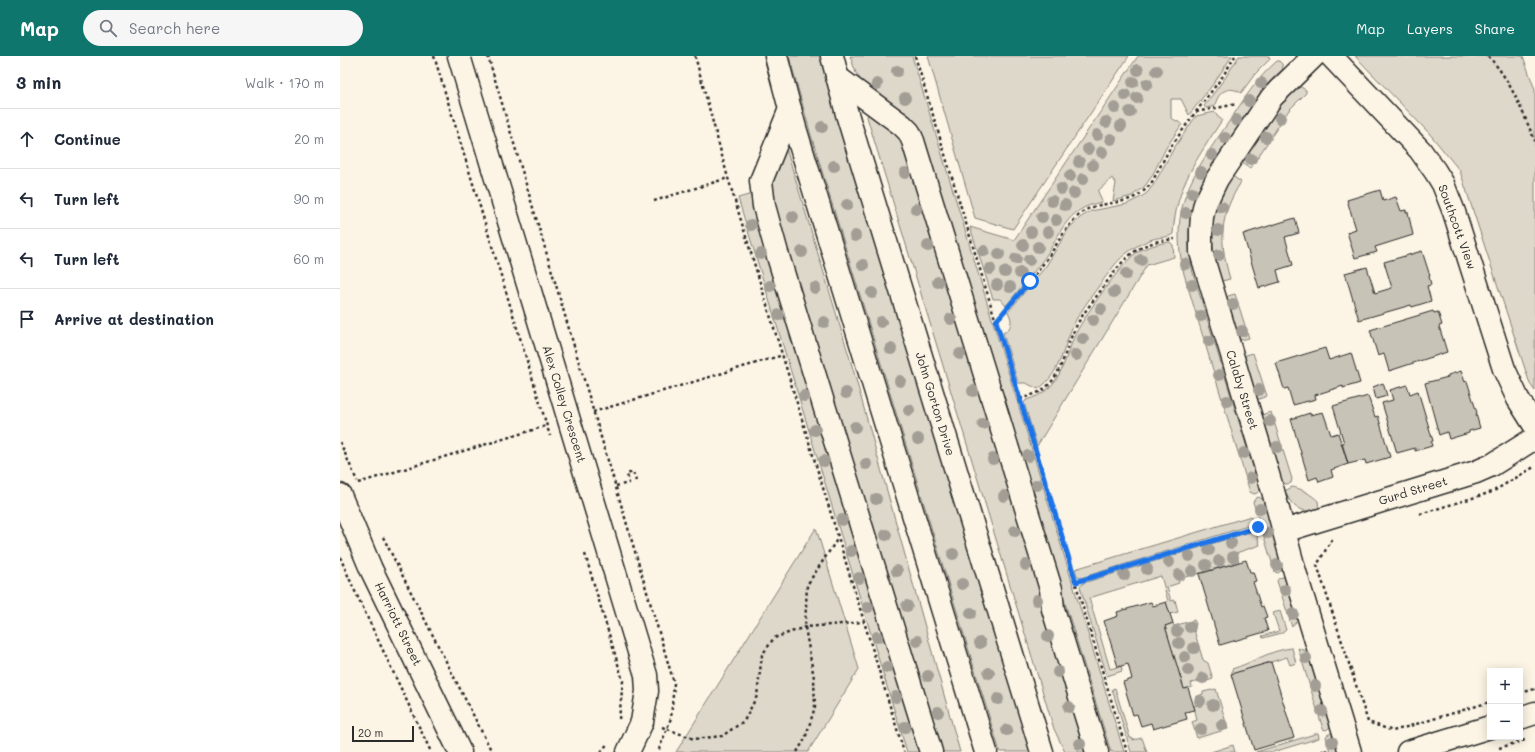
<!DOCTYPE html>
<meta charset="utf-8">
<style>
:root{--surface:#fff;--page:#f6f6f7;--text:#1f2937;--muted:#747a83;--line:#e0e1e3;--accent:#0f766e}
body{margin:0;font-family:Mali,sans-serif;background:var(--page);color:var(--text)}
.controls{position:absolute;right:12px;bottom:12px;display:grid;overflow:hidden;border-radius:0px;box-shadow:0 2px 10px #0003}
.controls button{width:36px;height:36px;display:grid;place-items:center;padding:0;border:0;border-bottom:1px solid var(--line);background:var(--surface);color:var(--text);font:20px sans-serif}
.scale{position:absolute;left:12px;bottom:10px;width:62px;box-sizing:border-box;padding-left:4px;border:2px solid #2b2b2b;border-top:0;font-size:11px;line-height:14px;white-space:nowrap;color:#2b2b2b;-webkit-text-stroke:3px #fcf5e5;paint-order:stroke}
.stop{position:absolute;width:12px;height:12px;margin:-9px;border:3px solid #1a73e8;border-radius:50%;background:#fff}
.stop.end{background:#1a73e8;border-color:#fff;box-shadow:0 1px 4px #0008}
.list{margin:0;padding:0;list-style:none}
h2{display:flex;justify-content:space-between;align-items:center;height:52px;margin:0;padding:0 16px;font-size:17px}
h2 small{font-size:13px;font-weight:400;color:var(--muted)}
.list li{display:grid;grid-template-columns:26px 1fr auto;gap:12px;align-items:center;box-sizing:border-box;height:60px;padding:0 16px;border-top:1px solid var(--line)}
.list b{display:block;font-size:15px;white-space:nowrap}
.list em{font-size:13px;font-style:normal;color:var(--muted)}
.icon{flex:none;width:22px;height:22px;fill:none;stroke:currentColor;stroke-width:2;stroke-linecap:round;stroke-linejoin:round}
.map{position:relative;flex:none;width:1195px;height:696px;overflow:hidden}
header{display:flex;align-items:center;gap:24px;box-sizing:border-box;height:56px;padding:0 20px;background:var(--accent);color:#fff}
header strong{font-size:19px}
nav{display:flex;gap:22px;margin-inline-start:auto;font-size:14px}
.search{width:280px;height:36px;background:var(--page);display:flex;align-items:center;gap:10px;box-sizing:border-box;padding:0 14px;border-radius:22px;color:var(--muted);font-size:15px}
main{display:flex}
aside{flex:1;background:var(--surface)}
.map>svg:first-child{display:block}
.green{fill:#ded8ca;stroke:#84827a}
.building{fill:#c8c3b7;stroke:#2b2b2b}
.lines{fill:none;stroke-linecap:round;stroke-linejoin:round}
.street-casing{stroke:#2b2b2b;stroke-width:25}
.primary-casing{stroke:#2b2b2b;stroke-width:25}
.path{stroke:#2b2b2b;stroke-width:2.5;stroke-dasharray:3 3;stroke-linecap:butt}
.street{stroke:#fcf5e5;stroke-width:22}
.primary{stroke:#fcf5e5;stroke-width:22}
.tree{fill:#a29e95}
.route{stroke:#1a73e8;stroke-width:5}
.labels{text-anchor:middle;stroke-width:3;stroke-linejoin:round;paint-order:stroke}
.street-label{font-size:12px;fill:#2b2b2b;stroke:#fcf5e5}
</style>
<header>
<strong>Map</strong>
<div class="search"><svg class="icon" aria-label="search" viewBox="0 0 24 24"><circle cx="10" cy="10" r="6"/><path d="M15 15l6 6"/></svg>Search here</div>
<nav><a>Map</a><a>Layers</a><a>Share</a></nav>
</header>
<main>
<aside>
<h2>3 min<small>Walk · 170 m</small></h2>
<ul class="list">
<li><svg class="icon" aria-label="ahead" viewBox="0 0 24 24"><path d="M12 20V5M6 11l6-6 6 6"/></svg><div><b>Continue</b></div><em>20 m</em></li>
<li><svg class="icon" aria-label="left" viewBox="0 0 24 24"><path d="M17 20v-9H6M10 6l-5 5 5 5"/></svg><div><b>Turn left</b></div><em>90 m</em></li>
<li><svg class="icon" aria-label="left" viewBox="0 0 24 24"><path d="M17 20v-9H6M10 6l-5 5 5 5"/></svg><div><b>Turn left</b></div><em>60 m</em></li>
<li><svg class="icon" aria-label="arrive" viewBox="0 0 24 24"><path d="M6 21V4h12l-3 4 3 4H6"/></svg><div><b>Arrive at destination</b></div></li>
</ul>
</aside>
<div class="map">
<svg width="1195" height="696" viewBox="0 0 1195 696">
<rect width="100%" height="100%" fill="#fcf5e5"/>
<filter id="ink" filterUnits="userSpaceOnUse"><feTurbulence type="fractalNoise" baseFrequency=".025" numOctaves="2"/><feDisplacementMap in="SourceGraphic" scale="8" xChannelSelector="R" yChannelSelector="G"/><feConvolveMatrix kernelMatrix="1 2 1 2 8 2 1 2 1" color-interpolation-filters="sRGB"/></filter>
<g filter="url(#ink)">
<!-- green -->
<path class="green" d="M449 0H480L493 46 691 696H660L471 79Z
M510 0H572L784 696H771L677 391 678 388 667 350 664 347 582 80 522 26 516 17Z
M588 0H789L673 173 635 162Z
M798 0H892L874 27 849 59 841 43H831V62L842 68 826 92 812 120 805 130 792 140 773 145 776 127 772 122 758 135 762 146C724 153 722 178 703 204 691 220 678 235 666 250L660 243H653L630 171 674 184Z
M899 0H929L930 3 915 18 901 37C888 28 877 37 875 50L866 52 864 50 885 22Z
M1015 0H1183L1195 34V335L1190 328 1120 115 1089 77Z
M937 5H939L942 8 943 13 930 25 920 37C908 55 896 73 884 91 855 135 841 164 853 217L920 434 917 437 914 438 910 436 844 218C828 151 852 119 888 67 903 45 916 23 937 5Z
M959 30 966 34V37L949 54 910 113 903 108V103L942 47Z
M875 56 877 60 882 64C857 103 836 130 833 178 828 182 819 181 813 183 797 188 783 198 773 211 761 227 748 244 737 262 724 284 722 318 698 333L686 327H678L663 277C672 273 673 264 668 256L706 210 729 172 741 161 751 155 787 148 801 141 807 137 814 128 834 92 856 60Z
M528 57 561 81 751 696H725L714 673 527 61Z
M446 92 513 313 620 696H601L455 222 430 132Z
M894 121 901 126C879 161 879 184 890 223L882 225 880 223C869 182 867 159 891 122Z
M412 138 581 696H567L398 142Z
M830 186 833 189 834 201 807 209 697 390 684 347 686 344C722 334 722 307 736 277 745 259 780 209 796 197 806 191 819 187 830 186Z
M895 238 909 282 901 284 898 282 886 243 888 240Z
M913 297 927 340 919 343 916 342 904 303 906 299Z
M931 356 952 423 951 427 947 428 942 427 922 360 924 358Z
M952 431C961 432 972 439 978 445L979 453C961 458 952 452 945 435Z
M918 441 923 443 944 513 938 517 935 516 913 446 915 443Z
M911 460 912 466 911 469 741 522 737 520 735 513Z
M476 472 519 613 468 696H336Z
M913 475 916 477 920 489 896 497 899 506 838 523 839 527 827 531 831 545 835 544 838 556 830 558 826 546 828 545 821 520 749 542 770 613 781 610 782 615 767 620 740 531 743 527Z
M943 521 947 522 958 563 952 571 937 525 939 522Z
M940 555 946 574 942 577 923 582 922 580 939 575 933 557Z
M854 564 856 568 854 574 863 604 868 607 873 623 861 627 860 625 851 627 852 631 844 633 825 570 833 567 834 570Z
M952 592 956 607 950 609 947 601 892 618V613C912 607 930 594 952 592Z
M958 592 968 596 971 599 992 670 986 674 983 673Z
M775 632 790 682H792L793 684 802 682 807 696H791L772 633Z
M876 633 888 673 857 682 852 666 857 664 854 650 857 648 855 641 863 638V636Z
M978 677 979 682 933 696H916Z
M991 677 995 678 1000 696H990L986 681 987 679Z
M893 689 895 696H871Z"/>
<!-- building -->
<path class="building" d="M1040 134 1043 145 1056 141 1061 155 1066 154V156H1068L1073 179 1035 191 1037 196 1015 202 1007 176 1016 173 1007 144Z
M955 162 959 177 945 181 953 209 937 214 940 226 919 232 903 178Z
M1082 195 1090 220H1089L1091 229 1087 230 1091 245 1072 251 1071 249 1019 264 1005 217 1027 211 1035 237 1052 232 1044 206Z
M1093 255 1094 257 1098 256 1102 269 1099 270 1107 296 1049 315 1044 298 1038 300 1030 274Z
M985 292 989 304 1011 297 1020 327 1003 332V330L975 339 976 343 953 349 948 332 944 333 936 307Z
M1121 315 1125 326 1127 325 1137 357 1136 358 1140 372 1129 375V377L1109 383 1107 376 1099 379 1085 327 1108 321V319Z
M1043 327 1047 340 1036 343 1033 331Z
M1067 329 1070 338 1078 335 1093 385 1091 386 1092 390 1075 395V392L1057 397 1042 347 1053 344 1050 334Z
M1028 340 1035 361 1038 360 1050 401 1026 408 1025 404 1008 408 1002 387H1004L993 350Z
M983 356 991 379 998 377 1008 408 991 414 993 421 979 426 977 421 969 424 951 363 970 357V359Z
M906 504 910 516H913L916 525 913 526 921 551 923 550 927 561 924 562 928 575 880 589 859 518Z
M811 546 813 550 826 546 833 567 825 570 844 633 848 632 855 654 845 656 847 663 813 673 811 667 801 670 797 658 793 659 783 626 792 623 788 608 778 611 764 565 778 560 777 556Z
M931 606 954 682 914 694 891 618Z"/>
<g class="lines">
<!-- street casing -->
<g class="street-casing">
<path id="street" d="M119 0 306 619 307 635 302 666 288 696
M974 0 932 41 877 123 865 148 862 161 861 174V196L933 435 955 516 1010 696
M991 0 1080 94 1095 115 1103 128 1114 156 1164 313 1178 343 1195 370
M497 21 562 69 569 76 573 85 711 533 713 553 757 696
M450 53 421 125 424 150 437 197 591 696
M0 439 31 513 120 696
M944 475 1136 416 1152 409 1195 382
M1180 662 1195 657
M1068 696 1150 671"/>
</g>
<!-- primary casing -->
<g class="primary-casing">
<path id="primary" d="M436 0 455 72 646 696
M492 0 507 58 702 696"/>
</g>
<!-- path -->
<path class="path" d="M94 0 210 380
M148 0 334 627 331 662 318 696
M355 0 388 122 564 696
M575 0 787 696
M1148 0C1171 24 1182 55 1195 85
M856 56 897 48
M314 145 388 122
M656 265C672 247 689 228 703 208 716 192 723 173 739 159 760 140 790 156 812 126L830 92 852 61 883 20 895 0
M680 343C688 340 698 338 705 332 722 319 725 293 734 275 740 261 750 249 759 237 782 205 793 186 835 183
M253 356 443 299
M0 386 17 425
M18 427 206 370
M276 430 289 427 287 418 293 416 296 425
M1080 458 1152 436 1194 411 1195 412
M43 481 152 696
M992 483 977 509 1028 666 1053 675 1150 646
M245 498 283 625 279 663
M0 501 13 531 91 696
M736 526 918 471
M1180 637 1195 633
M322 671 354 683 382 680 404 665 417 640 422 599 434 582 465 571 524 566
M1159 692 1185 684
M261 696 268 687
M457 696 465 683 475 651 474 622 465 571 467 529 498 482
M981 696 986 693V695"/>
<!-- street -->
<use href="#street" class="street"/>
<!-- primary -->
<use href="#primary" class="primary"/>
</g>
<!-- trees -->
<g class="tree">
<circle cx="798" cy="14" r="6"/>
<circle cx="557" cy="15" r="6"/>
<circle cx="817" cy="15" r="6"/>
<circle cx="793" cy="26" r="6"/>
<circle cx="921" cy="27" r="6"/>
<circle cx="537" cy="28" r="6"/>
<circle cx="807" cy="28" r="6"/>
<circle cx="785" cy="39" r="6"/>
<circle cx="565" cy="42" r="6"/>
<circle cx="797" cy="42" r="6"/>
<circle cx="909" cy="45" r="6"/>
<circle cx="775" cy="52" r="6"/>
<circle cx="790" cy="56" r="6"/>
<circle cx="940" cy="62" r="6"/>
<circle cx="896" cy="64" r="6"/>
<circle cx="766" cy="66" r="6"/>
<circle cx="781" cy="70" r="6"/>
<circle cx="482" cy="71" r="6"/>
<circle cx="757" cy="79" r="6"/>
<circle cx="926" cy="81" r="6"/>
<circle cx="885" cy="82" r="6"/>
<circle cx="771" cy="83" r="6"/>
<circle cx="748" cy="93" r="6"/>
<circle cx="762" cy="96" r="6"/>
<circle cx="872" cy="99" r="6"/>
<circle cx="911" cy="103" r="6"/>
<circle cx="739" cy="106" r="6"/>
<circle cx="753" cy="109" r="6"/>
<circle cx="494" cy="110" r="6"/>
<circle cx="861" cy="116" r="6"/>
<circle cx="565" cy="117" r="6"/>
<circle cx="730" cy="120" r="6"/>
<circle cx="743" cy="123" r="6"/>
<circle cx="721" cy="133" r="6"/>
<circle cx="734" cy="137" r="6"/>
<circle cx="852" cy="137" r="6"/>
<circle cx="712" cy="145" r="6"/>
<circle cx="507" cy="149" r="6"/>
<circle cx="725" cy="149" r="6"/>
<circle cx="882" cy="151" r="6"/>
<circle cx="576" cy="153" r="6"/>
<circle cx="846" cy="157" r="6"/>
<circle cx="453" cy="161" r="6"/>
<circle cx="702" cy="161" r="6"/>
<circle cx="716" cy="164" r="6"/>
<circle cx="411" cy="169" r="6"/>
<circle cx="878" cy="174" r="6"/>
<circle cx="691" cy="176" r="6"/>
<circle cx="708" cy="176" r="6"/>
<circle cx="515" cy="180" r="6"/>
<circle cx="683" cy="189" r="6"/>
<circle cx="588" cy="190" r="6"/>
<circle cx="698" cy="191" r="6"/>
<circle cx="644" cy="195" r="6"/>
<circle cx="462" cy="196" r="6"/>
<circle cx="421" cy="198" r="6"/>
<circle cx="659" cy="198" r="6"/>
<circle cx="879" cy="199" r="6"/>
<circle cx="676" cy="203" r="6"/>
<circle cx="689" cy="204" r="6"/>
<circle cx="801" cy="204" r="6"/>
<circle cx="845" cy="208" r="6"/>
<circle cx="523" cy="209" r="6"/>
<circle cx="650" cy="213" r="6"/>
<circle cx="665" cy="216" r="6"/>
<circle cx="680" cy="217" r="6"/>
<circle cx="786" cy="218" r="6"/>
<circle cx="598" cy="226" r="6"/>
<circle cx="657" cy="229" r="6"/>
<circle cx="852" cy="229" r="6"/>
<circle cx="430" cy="230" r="6"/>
<circle cx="670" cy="231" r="6"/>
<circle cx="475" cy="232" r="6"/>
<circle cx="774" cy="236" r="6"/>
<circle cx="532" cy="237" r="6"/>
<circle cx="893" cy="248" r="6"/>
<circle cx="761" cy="253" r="6"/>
<circle cx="439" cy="259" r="6"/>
<circle cx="861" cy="260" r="6"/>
<circle cx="611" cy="263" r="6"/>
<circle cx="753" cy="264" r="6"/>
<circle cx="484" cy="266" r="6"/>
<circle cx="541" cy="266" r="6"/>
<circle cx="902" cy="275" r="6"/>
<circle cx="743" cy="283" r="6"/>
<circle cx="869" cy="285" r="6"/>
<circle cx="551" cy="293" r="6"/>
<circle cx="620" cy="298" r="6"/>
<circle cx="736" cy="299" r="6"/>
<circle cx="879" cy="319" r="6"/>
<circle cx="560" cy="325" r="6"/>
<circle cx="919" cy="334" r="6"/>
<circle cx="633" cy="335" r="6"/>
<circle cx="506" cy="337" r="6"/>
<circle cx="464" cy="340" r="6"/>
<circle cx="887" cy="345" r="6"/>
<circle cx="569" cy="354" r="6"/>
<circle cx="930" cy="365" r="6"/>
<circle cx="643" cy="368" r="6"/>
<circle cx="515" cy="371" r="6"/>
<circle cx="475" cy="374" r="6"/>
<circle cx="578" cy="383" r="6"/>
<circle cx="937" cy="391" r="6"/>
<circle cx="904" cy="397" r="6"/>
<circle cx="688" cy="400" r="6"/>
<circle cx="653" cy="403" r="6"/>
<circle cx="484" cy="405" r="6"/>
<circle cx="526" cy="408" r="6"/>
<circle cx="911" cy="422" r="6"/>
<circle cx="697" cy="429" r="6"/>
<circle cx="664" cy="440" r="6"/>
<circle cx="536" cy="443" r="6"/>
<circle cx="920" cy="453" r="6"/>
<circle cx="502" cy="464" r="6"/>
<circle cx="675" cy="475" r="6"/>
<circle cx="928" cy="477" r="6"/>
<circle cx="546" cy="479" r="6"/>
<circle cx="891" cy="487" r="6"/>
<circle cx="869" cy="494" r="6"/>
<circle cx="511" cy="495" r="6"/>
<circle cx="613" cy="498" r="6"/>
<circle cx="849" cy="500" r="6"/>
<circle cx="893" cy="501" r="6"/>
<circle cx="879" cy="505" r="6"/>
<circle cx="829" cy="506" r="6"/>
<circle cx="686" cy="509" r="6"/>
<circle cx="866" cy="509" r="6"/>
<circle cx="937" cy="509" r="6"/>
<circle cx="807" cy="513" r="6"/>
<circle cx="557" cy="515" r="6"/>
<circle cx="852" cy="515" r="6"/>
<circle cx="784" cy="519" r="6"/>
<circle cx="839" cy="519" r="6"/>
<circle cx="519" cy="522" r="6"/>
<circle cx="622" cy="528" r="6"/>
<circle cx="945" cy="534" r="6"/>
<circle cx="697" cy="544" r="6"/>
<circle cx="567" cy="550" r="6"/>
<circle cx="528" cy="551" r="6"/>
<circle cx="631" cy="557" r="6"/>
<circle cx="953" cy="558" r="6"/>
<circle cx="850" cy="571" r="6"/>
<circle cx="837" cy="575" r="6"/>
<circle cx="708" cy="580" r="6"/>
<circle cx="537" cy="581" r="6"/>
<circle cx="577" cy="585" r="6"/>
<circle cx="640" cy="587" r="6"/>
<circle cx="839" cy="587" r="6"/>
<circle cx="854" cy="592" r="6"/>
<circle cx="845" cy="601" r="6"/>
<circle cx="966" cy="602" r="6"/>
<circle cx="547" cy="611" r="6"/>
<circle cx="848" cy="614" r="6"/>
<circle cx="718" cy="616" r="6"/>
<circle cx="649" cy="617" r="6"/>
<circle cx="588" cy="620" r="6"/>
<circle cx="863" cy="622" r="6"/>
<circle cx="975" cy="630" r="6"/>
<circle cx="556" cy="641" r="6"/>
<circle cx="658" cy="643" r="6"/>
<circle cx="860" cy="645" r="6"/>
<circle cx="873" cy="649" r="6"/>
<circle cx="729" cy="651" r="6"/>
<circle cx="982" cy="655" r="6"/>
<circle cx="598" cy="656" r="6"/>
<circle cx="882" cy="669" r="6"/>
<circle cx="565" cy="671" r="6"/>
<circle cx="861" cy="673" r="6"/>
<circle cx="667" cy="674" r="6"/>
<circle cx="992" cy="686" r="6"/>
<circle cx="740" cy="688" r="6"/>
</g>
</g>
<g class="lines" filter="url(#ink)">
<!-- route -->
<path class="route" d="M690 225 656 265 736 526 918 471"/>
</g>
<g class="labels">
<!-- street labels -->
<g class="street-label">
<text transform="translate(1117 171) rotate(70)" y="4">Southcott View</text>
<text transform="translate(902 334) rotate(73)" y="4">Calaby Street</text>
<text transform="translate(224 348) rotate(73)" y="4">Alex Colley Crescent</text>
<text transform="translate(595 348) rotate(73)" y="4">John Gorton Drive</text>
<text transform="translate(1073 435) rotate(-17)" y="4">Gurd Street</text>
<text transform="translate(58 568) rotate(64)" y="4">Harriott Street</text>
</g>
</g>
</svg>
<div class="controls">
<button>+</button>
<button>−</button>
</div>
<div class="scale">20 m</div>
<div class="stop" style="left:690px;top:225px"></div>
<div class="stop end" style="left:918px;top:471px"></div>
</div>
</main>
